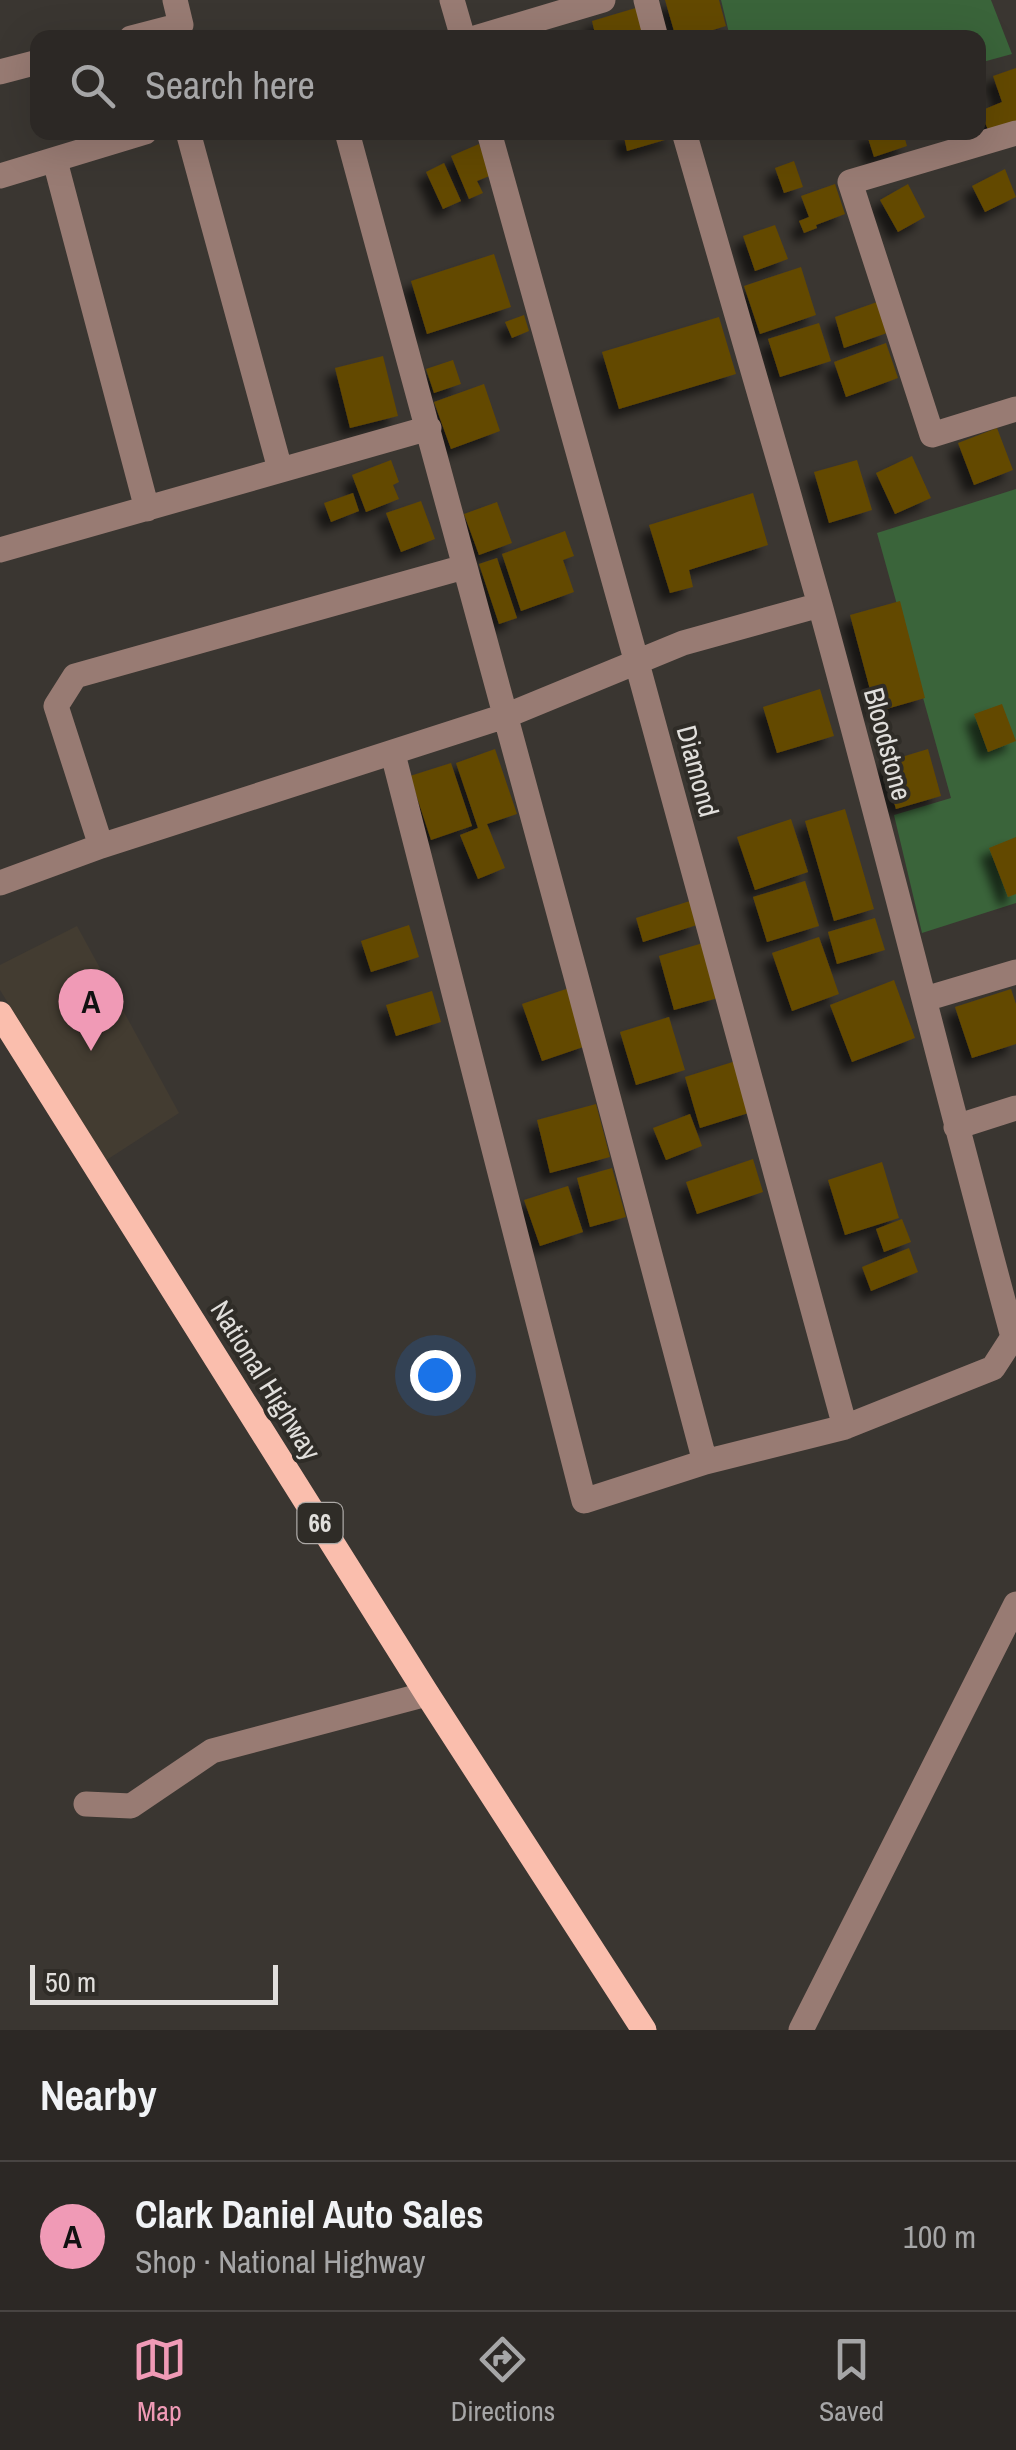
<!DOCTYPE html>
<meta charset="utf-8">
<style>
:root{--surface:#2c2825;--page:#34302d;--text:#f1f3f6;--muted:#a6a6a7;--line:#484442;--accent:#f09ab6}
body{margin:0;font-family:"Archivo Narrow",sans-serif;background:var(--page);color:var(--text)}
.scale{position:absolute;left:30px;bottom:25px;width:248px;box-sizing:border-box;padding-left:10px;border:5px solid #e1dfdc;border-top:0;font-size:28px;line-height:35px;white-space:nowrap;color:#e1dfdc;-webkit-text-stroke:8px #2f2c27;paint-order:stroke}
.you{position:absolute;left:435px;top:1375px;width:35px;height:35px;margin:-25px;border:8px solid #fff;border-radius:50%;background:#1a73e8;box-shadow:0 0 0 15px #1a73e833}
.badge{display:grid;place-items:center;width:65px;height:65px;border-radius:50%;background:var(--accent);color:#111;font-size:32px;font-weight:700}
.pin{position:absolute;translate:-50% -82px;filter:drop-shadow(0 2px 5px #0008)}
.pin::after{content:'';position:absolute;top:52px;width:35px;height:30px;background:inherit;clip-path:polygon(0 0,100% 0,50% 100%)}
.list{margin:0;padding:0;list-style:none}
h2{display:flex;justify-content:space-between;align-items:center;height:130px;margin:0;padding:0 40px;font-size:42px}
h2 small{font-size:32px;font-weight:400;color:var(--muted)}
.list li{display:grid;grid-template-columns:65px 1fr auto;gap:30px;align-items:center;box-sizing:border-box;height:150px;padding:0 40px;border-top:2px solid var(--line)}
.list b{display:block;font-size:38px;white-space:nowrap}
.list p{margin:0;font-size:32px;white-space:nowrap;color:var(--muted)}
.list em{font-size:32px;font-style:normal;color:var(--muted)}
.icon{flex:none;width:55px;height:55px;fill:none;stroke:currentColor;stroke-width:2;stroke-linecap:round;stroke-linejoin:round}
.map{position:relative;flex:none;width:1016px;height:2030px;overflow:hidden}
.search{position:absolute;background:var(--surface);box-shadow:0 10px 40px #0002;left:30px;right:30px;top:30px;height:110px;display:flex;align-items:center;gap:25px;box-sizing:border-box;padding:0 35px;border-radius:20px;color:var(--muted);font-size:38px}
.sheet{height:280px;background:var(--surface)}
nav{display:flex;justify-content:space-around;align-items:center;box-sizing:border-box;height:140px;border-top:2px solid var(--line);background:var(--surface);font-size:28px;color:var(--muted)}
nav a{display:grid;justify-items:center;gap:5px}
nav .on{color:var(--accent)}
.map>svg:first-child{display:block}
.built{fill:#433c31}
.green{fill:#3a643a}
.building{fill:#644801;filter:url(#shadow)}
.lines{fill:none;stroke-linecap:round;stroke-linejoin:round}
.minor{stroke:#987b73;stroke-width:25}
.major{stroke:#fabead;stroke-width:25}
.labels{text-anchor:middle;stroke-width:8;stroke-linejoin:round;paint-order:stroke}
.shield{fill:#2f2c27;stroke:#aca9a6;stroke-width:2.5}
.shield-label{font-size:25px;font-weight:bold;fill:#e1dfdc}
.street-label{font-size:28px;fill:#e1dfdc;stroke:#2f2c27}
</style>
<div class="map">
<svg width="1016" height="2030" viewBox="0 0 1016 2030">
<defs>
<filter id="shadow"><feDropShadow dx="-9" dy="9" stdDeviation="5" flood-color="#0009"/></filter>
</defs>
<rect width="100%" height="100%" fill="#3a3631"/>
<!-- built -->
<path class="built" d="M77 926 179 1113 105 1161 0 990V965Z"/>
<!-- green -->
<path class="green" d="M721 0H991L1012 54 979 63 978 38 730 37Z
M1016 489V903L922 933 894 815 951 798 877 533Z"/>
<!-- building -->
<path class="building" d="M665 0H719L726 26 687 38H676Z
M639 7 647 38H596L592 21Z
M1016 68V122L989 132 980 111 1002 102 993 76Z
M623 132H673L675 137 627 151Z
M866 132H903L907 146 874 157Z
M479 144 492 175 477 181 483 193 469 199 451 156Z
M794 161 803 187 784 193 775 168Z
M444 163 461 201 443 209 426 172Z
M1005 169 1016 197 985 212 972 186Z
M835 184 845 214 816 225 817 228 804 233 799 221 809 217 801 196Z
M908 184 925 217 898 232 880 200Z
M775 225 788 259 755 271 743 236Z
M494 254 511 307 427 334 411 281Z
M801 267 816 315 760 334 744 286Z
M877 302 887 333 844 348 835 317Z
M524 315 529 331 512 338 505 322Z
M719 317 736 374 619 409 602 352Z
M819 323 831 361 780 377 768 339Z
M886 343 898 378 846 397 834 362Z
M383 356 398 416 350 428 335 368Z
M453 360 461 384 434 393 426 369Z
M484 384 500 431 451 449 434 402Z
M997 428 1013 470 974 485 958 443Z
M912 456 931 498 895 514 876 473Z
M391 460 399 482 393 485 399 499 366 512 352 475Z
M857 460 872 510 829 523 814 472Z
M353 493 359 511 331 522 324 503Z
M753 493 768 545 689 570 693 587 670 593 649 525Z
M421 501 435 539 401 552 386 513Z
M497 502 512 543 479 555 464 514Z
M565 531 574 556 563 560 574 592 521 611 502 554Z
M497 558 517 618 499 624 479 564Z
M900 601 925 698 876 712 850 615Z
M820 689 834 736 777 753 763 707Z
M1002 704 1016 741 988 752 974 714Z
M495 749 517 814 487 824 505 868 478 879 460 835 478 828 456 763Z
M928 749 941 796 896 809 882 763Z
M451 763 472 826 431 840 410 776Z
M845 809 874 909 834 921 805 821Z
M791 819 808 872 755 890 737 837Z
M1016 837V894L1008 897 989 848Z
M805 881 819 926 767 942 753 897Z
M690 901 697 925 643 942 636 918Z
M875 918 885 950 837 964 828 932Z
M409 925 419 957 371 972 361 941Z
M819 937 839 994 792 1011 772 953Z
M703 943 718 998 674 1010 659 956Z
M894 980 915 1038 852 1062 830 1005Z
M569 988 589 1045 542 1061 522 1004Z
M1011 989 1016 1004V1044L972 1058 955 1007Z
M432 991 441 1022 396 1036 386 1005Z
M669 1017 685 1070 636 1085 620 1032Z
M739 1060 755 1111 700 1128 685 1077Z
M596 1104 610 1157 550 1173 537 1120Z
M690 1114 702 1146 666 1160 653 1128Z
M753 1159 763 1192 697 1214 686 1182Z
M882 1162 899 1218 845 1235 828 1180Z
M612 1168 626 1217 590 1227 577 1178Z
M568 1186 583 1232 540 1246 524 1200Z
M902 1219 911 1242 884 1252 876 1229Z
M909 1248 918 1272 871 1291 862 1267Z"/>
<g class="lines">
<!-- minor -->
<path class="minor" d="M452 0 463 38
M646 0 656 38
M131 38 181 25 175 0
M475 38 603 0
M0 72 38 62
M188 132 280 469
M347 132C469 575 588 1018 705 1462
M489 132 637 663 845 1427
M1016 133 850 182 932 435 1016 409
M55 161 147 509
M0 176 145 132
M0 550 429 428
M393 754 584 1501 705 1462 845 1427 993 1368 1013 1337C947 1094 887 849 820 605 776 447 729 290 684 132
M101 846 56 706 75 676 464 567
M0 883 101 846 508 715 683 643 820 605
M925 999 1016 972
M956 1127 1016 1108
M86 1804 131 1806 212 1751 427 1694
M801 2030 1016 1604"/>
<!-- major -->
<path class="major" d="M0 1014 427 1694 644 2030"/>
</g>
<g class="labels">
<!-- shield labels -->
<rect class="shield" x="297.5" y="1503" width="45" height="40" rx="8"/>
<g class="shield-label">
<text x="320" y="1532">66</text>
</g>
<!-- street labels -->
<g class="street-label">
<text transform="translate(888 744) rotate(75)" y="10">Bloodstone</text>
<text transform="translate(698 771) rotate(75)" y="10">Diamond</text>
<text transform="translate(266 1380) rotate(58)" y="10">National Highway</text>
</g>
</g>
</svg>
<div class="scale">50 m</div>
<div class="you"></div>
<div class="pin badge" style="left:91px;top:1051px">A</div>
<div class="search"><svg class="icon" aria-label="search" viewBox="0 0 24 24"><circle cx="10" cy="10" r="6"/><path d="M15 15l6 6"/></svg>Search here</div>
</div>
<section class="sheet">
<h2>Nearby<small></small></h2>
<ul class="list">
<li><span class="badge">A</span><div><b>Clark Daniel Auto Sales</b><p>Shop · National Highway</p></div><em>100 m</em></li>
</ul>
</section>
<nav>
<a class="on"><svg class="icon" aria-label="map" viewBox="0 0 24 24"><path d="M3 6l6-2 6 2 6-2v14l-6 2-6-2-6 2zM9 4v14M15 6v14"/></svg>Map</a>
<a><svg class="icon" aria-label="directions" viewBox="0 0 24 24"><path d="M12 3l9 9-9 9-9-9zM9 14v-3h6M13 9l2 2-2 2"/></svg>Directions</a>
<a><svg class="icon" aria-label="saved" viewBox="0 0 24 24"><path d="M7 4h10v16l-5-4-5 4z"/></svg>Saved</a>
</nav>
